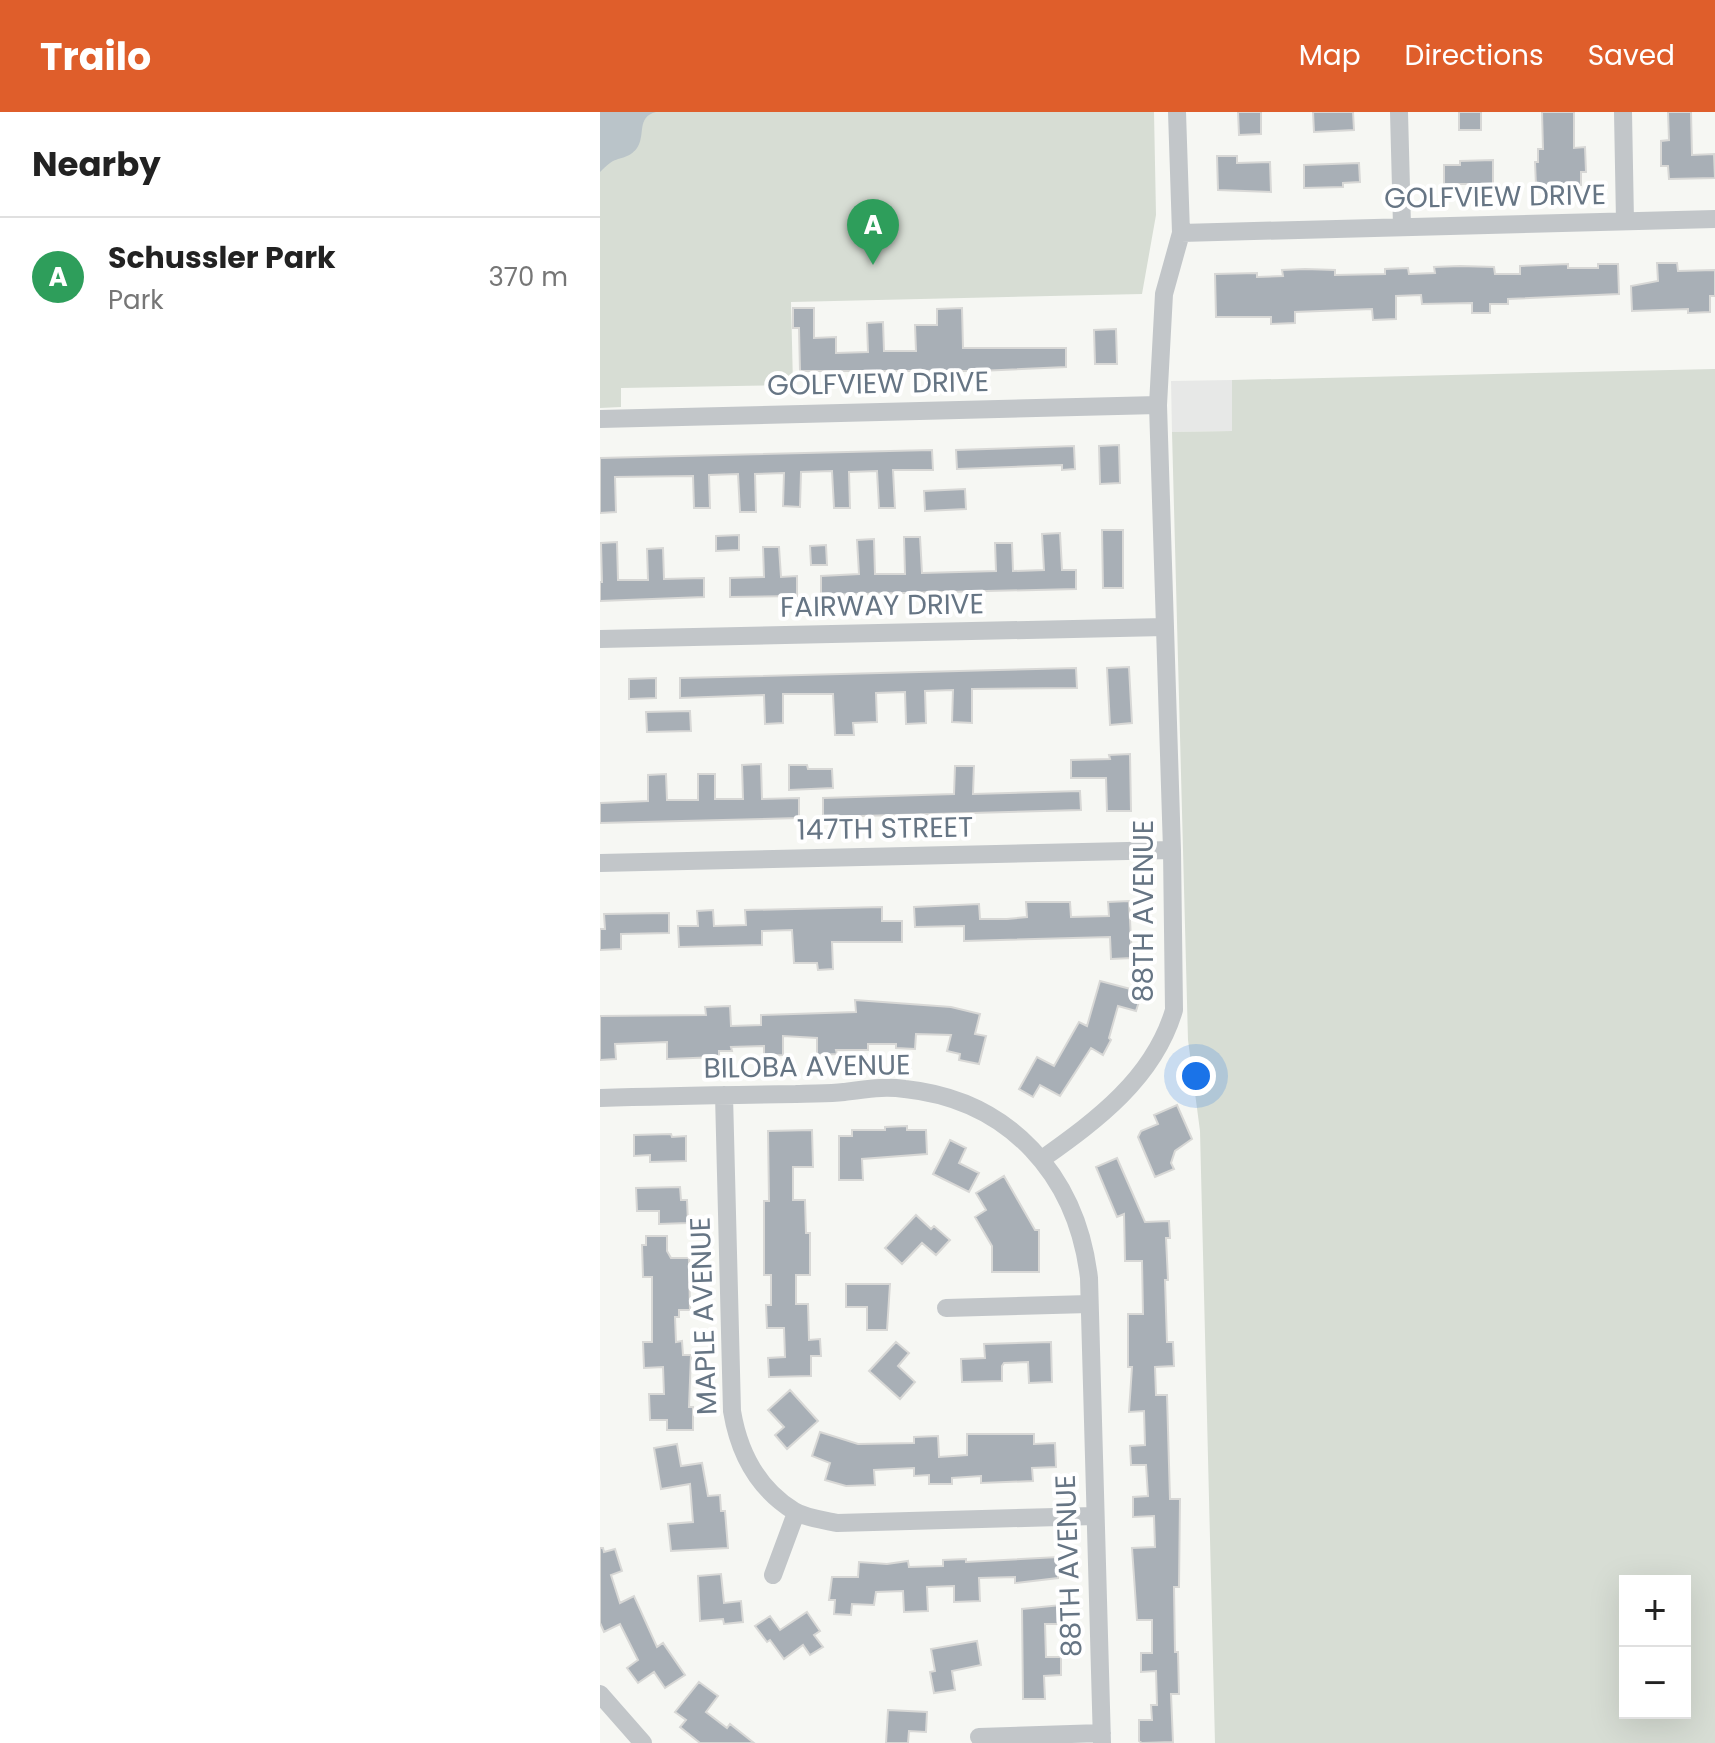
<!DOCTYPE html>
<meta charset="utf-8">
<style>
:root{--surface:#fff;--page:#f2f2f2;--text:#222;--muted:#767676;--line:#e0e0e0;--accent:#df5e2b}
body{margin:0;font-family:Poppins,sans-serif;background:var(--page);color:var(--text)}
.controls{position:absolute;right:24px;bottom:24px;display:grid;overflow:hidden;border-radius:0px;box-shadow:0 8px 32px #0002}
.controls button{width:72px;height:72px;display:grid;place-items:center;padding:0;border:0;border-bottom:2px solid var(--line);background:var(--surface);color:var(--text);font:40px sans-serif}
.you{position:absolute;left:596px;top:964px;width:28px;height:28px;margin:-20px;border:6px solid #fff;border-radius:50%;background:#1a73e8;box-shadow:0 0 0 12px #1a73e833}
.badge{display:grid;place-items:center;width:52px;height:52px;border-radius:50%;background:var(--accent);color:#fff;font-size:26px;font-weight:700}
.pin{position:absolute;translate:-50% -66px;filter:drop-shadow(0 2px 4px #0008)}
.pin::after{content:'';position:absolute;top:42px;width:28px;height:24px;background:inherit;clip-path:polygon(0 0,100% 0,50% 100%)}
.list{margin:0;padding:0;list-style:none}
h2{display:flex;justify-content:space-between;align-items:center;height:104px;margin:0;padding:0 32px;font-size:34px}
h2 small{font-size:26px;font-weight:400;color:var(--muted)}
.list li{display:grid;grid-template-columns:52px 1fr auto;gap:24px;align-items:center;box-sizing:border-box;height:120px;padding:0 32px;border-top:2px solid var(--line)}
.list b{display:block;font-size:30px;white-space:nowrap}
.list p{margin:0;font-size:26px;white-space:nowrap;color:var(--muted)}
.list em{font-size:26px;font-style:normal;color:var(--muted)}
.map{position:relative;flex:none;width:1115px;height:1631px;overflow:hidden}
header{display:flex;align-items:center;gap:48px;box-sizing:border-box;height:112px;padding:0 40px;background:var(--accent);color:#fff}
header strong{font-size:38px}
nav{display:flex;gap:44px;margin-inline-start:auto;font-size:28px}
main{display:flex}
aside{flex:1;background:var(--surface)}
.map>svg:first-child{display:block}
.built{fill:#e7e8e7}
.green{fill:#d7ddd4;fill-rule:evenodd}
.water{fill:#bac4c9}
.building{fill:#a8afb6;stroke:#d8d8d6;stroke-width:2}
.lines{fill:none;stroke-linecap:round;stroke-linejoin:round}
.street{stroke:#c2c6c9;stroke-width:18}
.labels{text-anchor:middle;stroke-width:8;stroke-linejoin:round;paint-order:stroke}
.street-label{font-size:28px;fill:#667584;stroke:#fff}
</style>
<header>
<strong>Trailo</strong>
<nav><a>Map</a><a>Directions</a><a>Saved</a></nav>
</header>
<main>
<aside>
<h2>Nearby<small></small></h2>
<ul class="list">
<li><span class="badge" style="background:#2e9e5b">A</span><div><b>Schussler Park</b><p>Park</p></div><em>370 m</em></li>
</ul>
</aside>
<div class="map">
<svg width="1115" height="1631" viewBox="0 0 1115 1631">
<rect width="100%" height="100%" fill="#f6f7f3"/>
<!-- built -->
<path class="built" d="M632 268 633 319 572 320 571 269Z"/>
<!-- green -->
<path class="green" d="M0 0H554L556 103 542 182 191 190 193 273 21 276V295L0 296Z
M1115 257V1631H615L600 1019 588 928 572 320 632 319V268ZM1025 1469H1085V1601H1025Z"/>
<!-- water -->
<path class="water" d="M0 0H56C36 5 46 23 37 36 29 47 18 45 10 51 6 54 3 57 0 60Z"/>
<!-- building -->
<path class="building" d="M638 0H661V22L639 23Z
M713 0H753L754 18 714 20Z
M859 0H881V18H859Z
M942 0H974V36L985 35 986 60H981V73L936 74 935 50H938V37H943Z
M1068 0H1091L1092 43 1114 42 1115 66 1069 67 1068 54H1061V29L1069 28Z
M617 44H637V51L670 50 671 80 618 78Z
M893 48V72H844V53H860V49Z
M759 51 760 70 743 71V75L704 76V53Z
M1057 151H1077L1078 159 1115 158V184H1110V200L1088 201V197L1032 199 1031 174 1058 169Z
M968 152V156H998V152H1018L1019 182 908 187V192H890V201H872V191L822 192 821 183 796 184V207L773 208 772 197 695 200V211L671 212V205H616L615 162 657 161V165L683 164 682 158 705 157 735 158V163L785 162V157L808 156 809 162 835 161 834 155 860 154 894 155 895 162H920V154Z
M193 196H214V226L236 225V241L268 240 267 211 283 210 284 239H316L315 213H337V197L362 196 363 236H466V255L379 259H200L199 216H193Z
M516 217 517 252H495L494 218Z
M519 333 520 371 500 372 499 334Z
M474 334 475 357 462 358V353L357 357 356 338Z
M332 338 333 358H293L295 396H279L277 359 249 360 250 396H234L232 359 201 360 200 395 183 394 184 361 155 362 156 400H140L138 362 109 363 110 396H94L93 364 15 365 16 400 0 401V346Z
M365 377 366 397 325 399 324 379Z
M502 418H523V476H503Z
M460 421 462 458H476V477L221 483V464L259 462 257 428 274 427 275 462H305L304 425H320L322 461 396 459 395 431H412L413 459 444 458 442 422Z
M139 423V438L116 439V424Z
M17 430 18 468H48L47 437 63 436 64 467 104 466V485L0 489V470H2L1 431Z
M226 433 227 453H211L210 434Z
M163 435H179L181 465 197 464V484L130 485V466L164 465Z
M529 555 532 611 510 613 507 556Z
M476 556 477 576 372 577V611L352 610 353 578 325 579 326 611 306 612 305 580 276 581 277 610 253 611 254 623H235L233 582H183V611L165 612 164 583 80 586V566Z
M56 566V586L29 587V567Z
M90 599 91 619 47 620 46 600Z
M530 642 531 699H507L506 666H471V648L510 647 509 643Z
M161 652 162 687 199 686V706L0 711V691L48 689V663L66 662 67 688H98V662H115V687H143L142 653Z
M189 653H207L208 657H232L233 676 189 678Z
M355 654H374L373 682 480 679 481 698 223 705V686L354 682Z
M529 789 532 846 511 847 510 825 364 829V814L315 815 314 795 379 792 380 807H407L427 805 426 790H470L471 805 509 804 508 790Z
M282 795V809H302V830H232L233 857 218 858 217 851H194L192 818 162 819V833L79 835 78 814H98L97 799 113 798 114 814 146 813 145 798Z
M69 801V821L21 822V837L0 838V817H5L4 802Z
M500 869 542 880 536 899 518 894 509 926 511 928 503 943 491 936 460 984 440 973 433 985 419 977 437 945 454 954 479 910 487 914Z
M255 888 351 895 380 902 375 922 386 924 379 952 359 948 360 942 347 939 351 923 316 922 315 937 296 936V932H268V938H236L237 942 217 943V926L183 924V943L164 944V934L131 935 132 939H119V945L67 947V930L15 932 16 947 0 948V904L106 903 105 895 130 894 131 914 161 913V903L256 900Z
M577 993 592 1027 575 1039 571 1051 574 1057 555 1065 538 1025 541 1019 558 1012 554 1003Z
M307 1014V1018H326L327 1042 262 1047 263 1068H239V1024H252V1018H285V1015Z
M212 1018 213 1055H193V1088H205L206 1121H210V1163H196V1192H208L209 1228 220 1227 221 1244H211V1264L169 1265 168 1246 185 1245 184 1216H167L166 1193H171V1163H164V1089H169L168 1019Z
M71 1022 72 1025 86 1024V1049L50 1050V1043L34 1044V1023Z
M350 1028 366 1036 359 1051 379 1061 369 1080 333 1062Z
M517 1046 545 1110 569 1109 570 1126H566L568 1168H565L567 1230H573L574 1254 555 1255 556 1283H567L570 1387H580L579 1475H574L575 1540H578L579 1582H571L573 1630 542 1631 539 1629V1608H552L551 1593H557L556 1559 541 1560V1541H552V1508H537L532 1436 555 1435 554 1404 533 1405V1385L548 1384 546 1353H531L530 1334 545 1333 544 1299 529 1300 532 1255H528V1202H543L542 1149H525L524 1102 517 1105 496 1055Z
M404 1064 435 1118H439V1160H392V1134L375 1105 386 1098 376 1081Z
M80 1075 81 1088H87L88 1111 59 1112V1099H37L36 1076Z
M316 1103 331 1117 334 1114 350 1128 336 1143 322 1131 302 1152 285 1136Z
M46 1124H67V1139L71 1146H89L90 1198H79V1205H75L76 1230 82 1229 83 1243H91L89 1295H93V1318H67V1308H50L49 1282H64L63 1255 44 1256 43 1230H52V1165H43L42 1133H46Z
M246 1172H290L287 1218H267V1195H246Z
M296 1230 309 1241 298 1254 315 1270 300 1287 269 1259Z
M451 1230 452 1270 429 1271 428 1250 404 1251 402 1254V1269L362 1270 361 1247 385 1246 384 1232Z
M190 1278 218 1309 187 1337 175 1323 184 1315 168 1298Z
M220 1320 258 1332 314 1331V1325L338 1324 339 1345 367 1343V1322H434V1332L455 1331 456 1355 432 1356 433 1369 381 1371V1364L352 1366V1372H329V1363L314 1364V1356L274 1358 275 1373 246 1374 225 1368 230 1351 212 1344Z
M77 1332 81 1354 102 1351 108 1384 120 1383 121 1399H125L128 1436 71 1439 68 1412 93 1410 90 1372 61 1377 54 1336Z
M0 1436H3L4 1440 15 1437 22 1459 11 1463 20 1491 34 1484 57 1535 63 1531 85 1563 65 1576 54 1560 38 1571 27 1556 38 1548 20 1512 4 1520 0 1511Z
M458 1445V1466L415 1471V1465L379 1466 380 1489 354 1490V1474L327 1475 328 1499 304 1500 303 1479 276 1480 274 1493 252 1492 251 1503 234 1502 235 1488H229L232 1465H258L259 1450 287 1452 308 1449 309 1455 343 1454V1448L366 1447V1450Z
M121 1462 124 1491 141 1489 143 1510 124 1512 123 1507 100 1509 98 1464Z
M461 1493 462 1512H445L446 1545H461V1563L444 1564 445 1587H423L422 1497Z
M207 1500 220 1519 214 1523 223 1535 210 1543 203 1533 184 1547 170 1528 167 1530 155 1514 170 1504 180 1518Z
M377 1529 381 1553 352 1559 355 1578 334 1581 330 1560 335 1559 331 1537Z
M99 1570 118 1584 106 1600 127 1616 130 1612 154 1631H100L80 1615 86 1608 75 1600Z
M288 1598 327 1600 326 1620 309 1619 308 1631H286Z"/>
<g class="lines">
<!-- street -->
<path class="street" d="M799 0 802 114
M1023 0 1025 109
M581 121 1115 107
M0 307 558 293
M0 527 565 515
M0 751 572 738
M124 983 132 1299C139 1341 157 1376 194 1399 205 1406 224 1408 237 1411L494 1404
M0 986C65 984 130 983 196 982 212 981 228 982 244 980 265 977 284 974 305 977 410 988 477 1064 489 1166L502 1631
M442 1047C497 1008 554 966 574 898L572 738 558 293 564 182 581 121 577 0
M346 1196 489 1192
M173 1463 196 1401
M0 1582 43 1631
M379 1625 502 1621"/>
</g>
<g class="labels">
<!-- street labels -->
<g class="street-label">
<text transform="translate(895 84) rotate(-1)" y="10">GOLFVIEW DRIVE</text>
<text transform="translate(278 271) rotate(-1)" y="10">GOLFVIEW DRIVE</text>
<text transform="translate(282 493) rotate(-1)" y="10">FAIRWAY DRIVE</text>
<text transform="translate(285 716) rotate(-1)" y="10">147TH STREET</text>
<text transform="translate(543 799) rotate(-90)" y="10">88TH AVENUE</text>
<text transform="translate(207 954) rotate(-1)" y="10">BILOBA AVENUE</text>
<text transform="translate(103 1204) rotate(-92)" y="10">MAPLE AVENUE</text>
<text transform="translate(468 1454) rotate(-92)" y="10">88TH AVENUE</text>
</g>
</g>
</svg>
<div class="controls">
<button>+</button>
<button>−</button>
</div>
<div class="you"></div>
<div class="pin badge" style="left:273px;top:153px;background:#2e9e5b">A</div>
</div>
</main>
